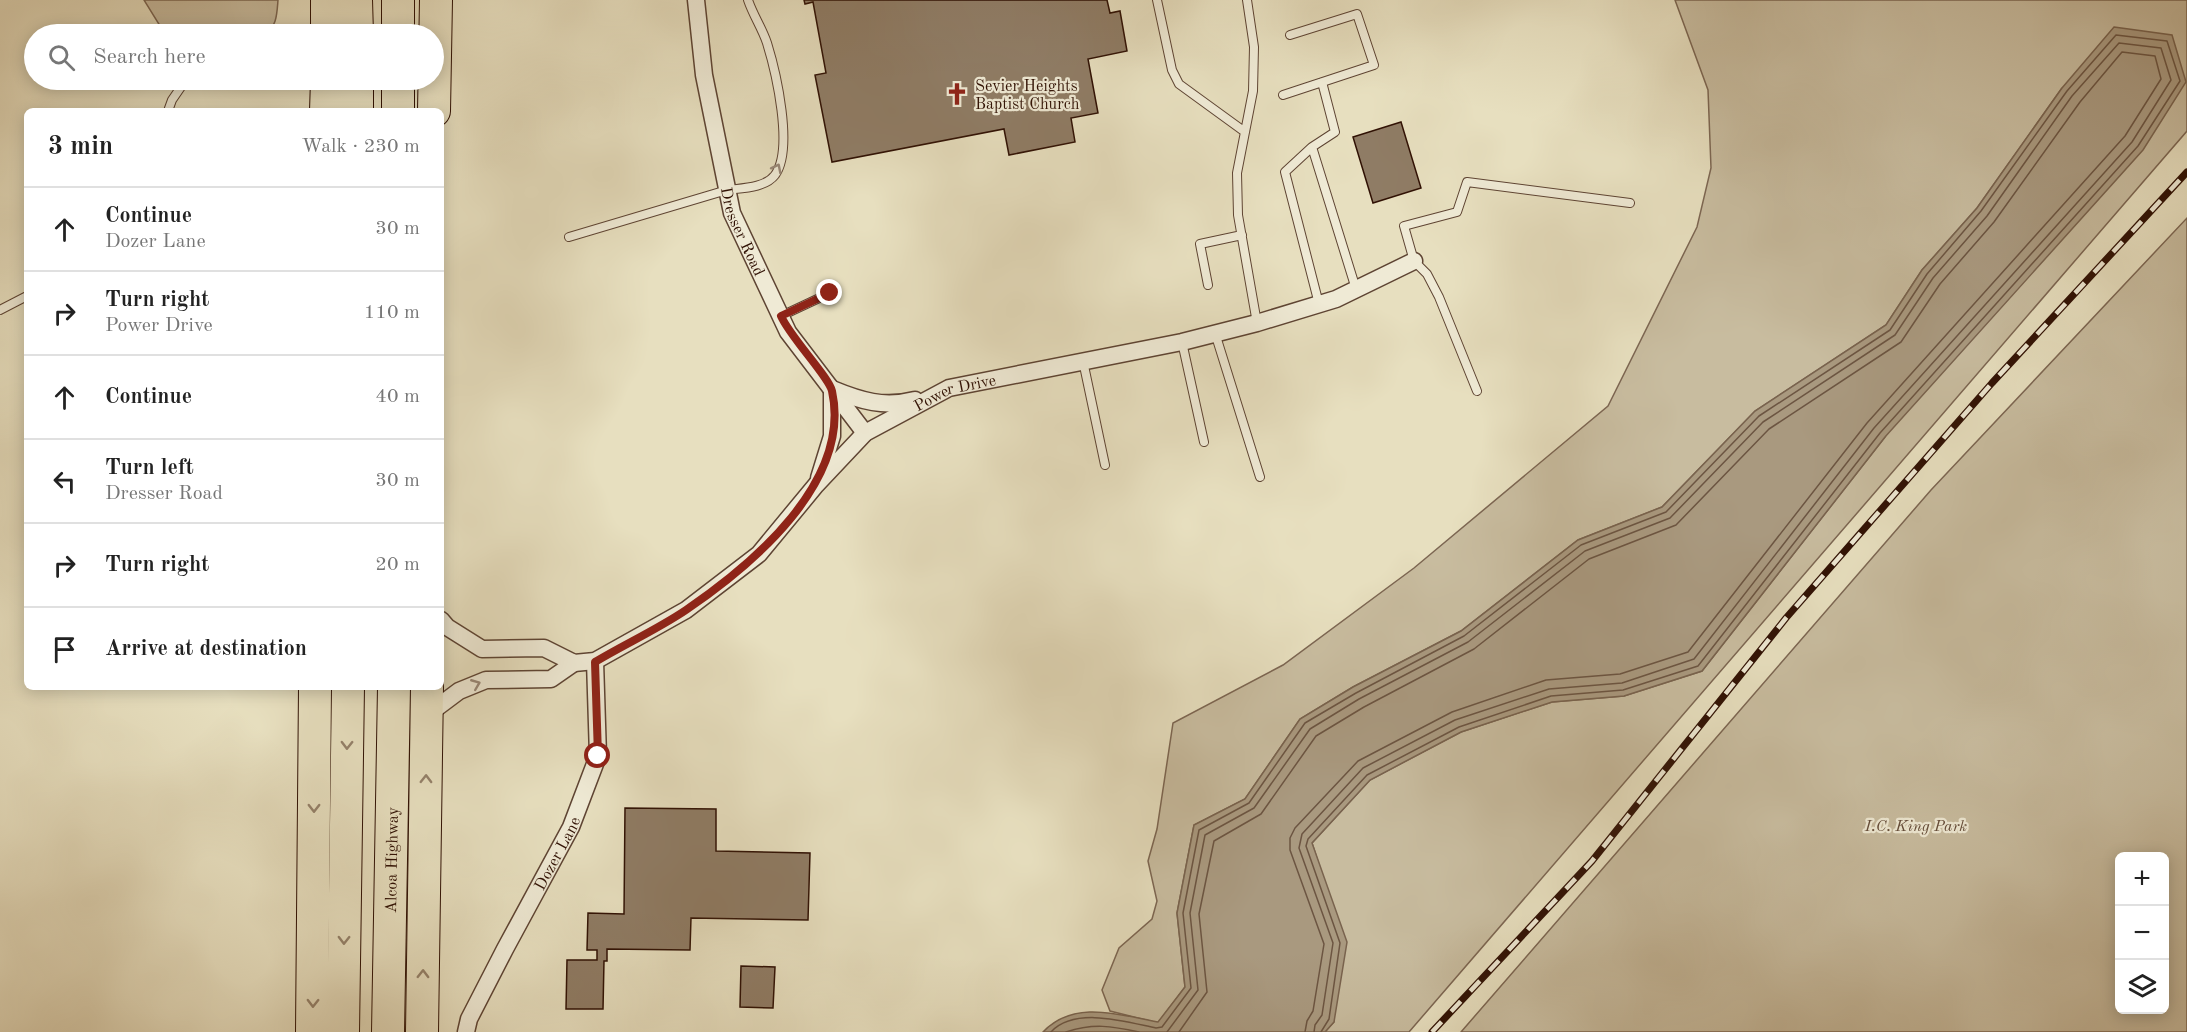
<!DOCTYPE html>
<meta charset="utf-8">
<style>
:root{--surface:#fff;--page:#f2f2f2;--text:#222;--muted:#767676;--line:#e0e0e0}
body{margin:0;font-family:"Old Standard TT",serif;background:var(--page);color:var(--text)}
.controls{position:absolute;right:18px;bottom:18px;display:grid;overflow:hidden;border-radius:9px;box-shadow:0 3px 15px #0003}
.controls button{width:54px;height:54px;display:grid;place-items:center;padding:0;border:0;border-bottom:2px solid var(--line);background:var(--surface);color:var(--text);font:30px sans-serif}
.stop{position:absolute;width:18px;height:18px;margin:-14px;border:4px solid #8f2418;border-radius:50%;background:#fff}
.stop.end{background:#8f2418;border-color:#fff;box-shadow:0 2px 6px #0008}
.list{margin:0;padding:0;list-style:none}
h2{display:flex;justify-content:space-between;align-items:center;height:78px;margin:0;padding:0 24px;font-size:26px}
h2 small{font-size:20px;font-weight:400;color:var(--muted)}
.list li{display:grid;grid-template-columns:39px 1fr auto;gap:18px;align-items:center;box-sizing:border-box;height:84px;padding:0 24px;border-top:2px solid var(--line)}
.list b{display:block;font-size:22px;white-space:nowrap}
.list p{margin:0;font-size:20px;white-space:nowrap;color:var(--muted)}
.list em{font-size:20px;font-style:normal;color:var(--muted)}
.icon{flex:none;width:33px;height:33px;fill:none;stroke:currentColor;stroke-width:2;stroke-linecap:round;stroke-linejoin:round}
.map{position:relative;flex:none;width:2187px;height:1032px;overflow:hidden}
.search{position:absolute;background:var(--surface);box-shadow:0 3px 15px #0003;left:24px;top:24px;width:420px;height:66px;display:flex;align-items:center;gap:15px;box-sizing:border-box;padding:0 21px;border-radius:33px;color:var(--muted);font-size:22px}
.panel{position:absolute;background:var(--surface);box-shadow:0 3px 15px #0003;left:24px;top:108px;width:420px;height:582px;border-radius:9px}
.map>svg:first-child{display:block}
.green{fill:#c8bc9f;stroke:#7c6652;stroke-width:1.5;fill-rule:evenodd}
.water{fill:#a9997f;stroke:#79634e;stroke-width:1.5}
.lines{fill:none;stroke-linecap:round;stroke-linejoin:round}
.shore{stroke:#6c5542;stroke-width:1.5}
.building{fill:#8f7c65;stroke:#301104;stroke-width:1.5}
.lane-casing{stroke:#5e4433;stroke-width:10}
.street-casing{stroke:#5e4433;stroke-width:19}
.highway-casing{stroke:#301104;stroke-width:34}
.lane{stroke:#efead5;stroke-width:8}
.street{stroke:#efead5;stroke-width:16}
.highway{stroke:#e7dfbf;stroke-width:32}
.rail-casing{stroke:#301104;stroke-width:7}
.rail{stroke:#efead5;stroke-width:4.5;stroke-dasharray:14;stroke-linecap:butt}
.oneway{stroke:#987}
.oneway2{stroke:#95826b}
.route{stroke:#8f2418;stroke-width:8}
.labels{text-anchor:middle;stroke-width:4.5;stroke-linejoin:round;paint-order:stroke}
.poi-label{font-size:16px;fill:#301104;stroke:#efead5;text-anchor:start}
.street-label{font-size:16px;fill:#301104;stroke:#efead5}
.park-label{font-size:16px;font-style:italic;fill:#654d3a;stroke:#efead5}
</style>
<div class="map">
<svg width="2187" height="1032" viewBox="0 0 2187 1032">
<rect width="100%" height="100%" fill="#e7dfbf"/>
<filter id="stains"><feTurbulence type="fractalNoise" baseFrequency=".00333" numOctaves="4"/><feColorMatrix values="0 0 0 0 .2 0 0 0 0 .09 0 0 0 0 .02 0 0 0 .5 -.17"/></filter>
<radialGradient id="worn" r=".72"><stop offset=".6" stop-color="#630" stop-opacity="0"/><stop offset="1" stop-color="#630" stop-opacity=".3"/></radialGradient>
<!-- green -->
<path class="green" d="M144 0H278C277 12 277 29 264 34H165Z
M1675 0H2187V131L1409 1032H1325L1334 1022 1323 877 1312 843 1370 780 1461 732 1552 702 1624 696 1702 671 1885 437 2062 88 1977 208 1922 270 1886 325 1755 411 1662 507 1578 540 1461 631 1353 687 1300 719 1245 799 1194 825 1177 913 1185 987 1158 1023 1110 1011 1102 990 1119 948 1152 919 1157 901 1148 861 1157 829 1173 723 1283 665 1414 568 1608 406 1697 227 1711 168 1708 90Z
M2187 218V1032H1461L1931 490ZM2164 856V1010H2120V856Z"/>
<!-- water -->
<path class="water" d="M2114 27 2172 35 2186 82 2143 150 1885 437 1702 671 1624 696 1552 702 1461 732 1370 780 1312 843 1347 942 1334 1022 1325 1032H1043C1074 999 1120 1015 1158 1022L1185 987 1177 913 1194 825 1245 799 1300 719 1353 687 1461 631 1578 540 1662 507 1755 411 1886 325 1922 270 1977 208 2062 88Z"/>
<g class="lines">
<!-- shore -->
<path class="shore" d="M1051 1032C1075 1006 1127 1022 1156 1028L1162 1027 1191 988 1183 913 1199 830 1249 803 1305 723 1356 693 1464 636 1581 545 1666 512 1759 416 1890 330 1927 274 1981 211 2067 91 2116 35 2167 41 2180 81 2138 146 1880 433 1698 666 1623 690 1551 696 1459 727 1367 775 1308 839 1306 846 1340 943 1329 1019 1321 1032
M1066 1032C1093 1023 1112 1026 1139 1032
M1167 1032 1198 990 1190 913 1205 835 1254 808 1310 729 1359 699 1468 642 1585 551 1670 518 1763 422 1895 335 1933 278 1987 216 2072 96 2119 43 2161 48 2171 80 2132 142 1874 428 1694 659 1622 683 1549 689 1455 720 1363 768 1302 834 1299 848 1333 943 1322 1015 1315 1025 1314 1032
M1179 1032 1207 992 1199 914 1214 841 1261 814 1316 736 1364 707 1474 649 1589 559 1676 525 1769 429 1901 342 1940 284 1994 222 2080 102 2122 52 2155 56 2161 79 2125 136 1867 423 1688 652 1620 674 1546 680 1452 712 1358 761 1295 828 1290 838V850L1324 944 1313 1011 1307 1021 1305 1032"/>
</g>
<!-- building -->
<path class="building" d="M804 0H1107L1110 13 1120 11 1127 51 1088 59 1098 113 1071 118 1075 142 1009 155 1004 129 832 162 815 75 826 73 813 2 805 4Z
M1401 122 1421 188 1373 203 1353 137Z
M625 808 716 809V851L810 853 808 920 691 918 690 950 607 949V961H604L603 1009H566L567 960H597V950H587L588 913 624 914Z
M741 966 775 967 773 1008 740 1007Z"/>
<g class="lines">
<!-- lane casing -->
<g class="lane-casing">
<path id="lane" d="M1157 0 1172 70 1179 84 1245 132
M1247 0 1254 47 1253 91 1237 173 1238 215 1257 323
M1283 95 1374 65 1357 14 1290 35
M168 111 172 100 183 84
M1312 147 1356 289
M569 237 727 190C742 188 765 188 775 175 794 149 776 72 767 43 762 28 753 15 748 0
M1208 285 1200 244 1242 235
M1319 304 1285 172 1312 147 1335 132 1322 82
M0 310 27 296
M781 316 830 293
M1215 333 1260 477
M1182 342 1204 442
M1083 361 1105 465
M1477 391 1439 297 1427 274 1414 261 1404 226 1457 212 1467 182 1630 203"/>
</g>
<!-- street casing -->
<g class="street-casing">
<g id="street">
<path id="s1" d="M696 0 704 75 732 213 788 332 865 433"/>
<path d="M819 478 832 436V389C861 401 884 408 915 400"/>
<path id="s2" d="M441 620 447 627 482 649 544 648 574 663 595 661 686 610 759 554 816 485 865 433 949 388 1182 342 1257 323 1336 299 1414 261"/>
<path d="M427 715 459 691 486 680 551 679 574 663"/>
<path id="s3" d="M466 1032 469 1019 505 949 571 827 598 756 595 661"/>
</g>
</g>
<!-- highway casing -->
<g class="highway-casing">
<g id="highway">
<path d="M327 0V34"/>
<path d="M356 0 357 34"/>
<path d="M398 34V0"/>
<path d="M326 111 327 80"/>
<path d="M357 111V80"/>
<path d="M398 111V80"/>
<path d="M434 111 436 0"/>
<path d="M312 1032 315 687"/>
<path d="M343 1032 348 687"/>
<path id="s4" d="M388 1032 394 687"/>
<path d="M422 1032 427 687"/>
</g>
</g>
<!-- lane -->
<use href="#lane" class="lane"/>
<!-- street -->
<use href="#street" class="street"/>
<!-- highway -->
<use href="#highway" class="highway"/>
<!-- rail casing -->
<g class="rail-casing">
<path id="rail" d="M1432 1032 1592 861 1786 618 1992 383 2187 172"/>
</g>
<!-- rail -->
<use href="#rail" class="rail"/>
</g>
<!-- one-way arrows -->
<defs><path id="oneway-chevron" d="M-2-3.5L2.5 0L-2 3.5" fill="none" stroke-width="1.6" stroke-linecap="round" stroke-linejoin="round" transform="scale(1.5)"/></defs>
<g class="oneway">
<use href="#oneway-chevron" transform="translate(777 168) rotate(-63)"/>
<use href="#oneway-chevron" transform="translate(476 684) rotate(-22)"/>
</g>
<g class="oneway2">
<use href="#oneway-chevron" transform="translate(347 745) rotate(91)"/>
<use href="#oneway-chevron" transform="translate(426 779) rotate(-89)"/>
<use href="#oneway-chevron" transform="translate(314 808) rotate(90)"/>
<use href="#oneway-chevron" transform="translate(344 940) rotate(91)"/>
<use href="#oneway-chevron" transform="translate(423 974) rotate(-89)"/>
<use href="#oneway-chevron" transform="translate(313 1003) rotate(91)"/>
</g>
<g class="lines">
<!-- route -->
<path class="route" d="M598 756 595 662C625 644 658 629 686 610 752 565 852 482 832 391 829 377 790 337 781 316L830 293"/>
</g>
<!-- icons -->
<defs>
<g id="church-bare" transform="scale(1.8)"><path d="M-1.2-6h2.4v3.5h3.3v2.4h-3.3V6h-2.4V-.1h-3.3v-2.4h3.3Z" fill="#8f2418" stroke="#efead5" stroke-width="2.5" paint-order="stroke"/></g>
</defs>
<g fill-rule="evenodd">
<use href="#church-bare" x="957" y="94"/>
</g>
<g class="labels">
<!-- poi labels -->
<g class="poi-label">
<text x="975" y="91">Sevier Heights<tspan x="975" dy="18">Baptist Church</tspan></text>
</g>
<!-- street labels -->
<g class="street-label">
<text dy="6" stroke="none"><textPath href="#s1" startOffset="237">Dresser Road</textPath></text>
<text dy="6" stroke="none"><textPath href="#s2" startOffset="624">Power Drive</textPath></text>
<text dy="6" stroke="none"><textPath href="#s3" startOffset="201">Dozer Lane</textPath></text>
<text dy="6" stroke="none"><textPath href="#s4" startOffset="172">Alcoa Highway</textPath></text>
</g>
<!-- park labels -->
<g class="park-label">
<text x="1916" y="831">I.C. King Park</text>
</g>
</g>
<rect width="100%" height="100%" filter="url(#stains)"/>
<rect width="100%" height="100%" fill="url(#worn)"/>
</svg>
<div class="controls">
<button>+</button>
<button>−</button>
<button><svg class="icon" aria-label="layers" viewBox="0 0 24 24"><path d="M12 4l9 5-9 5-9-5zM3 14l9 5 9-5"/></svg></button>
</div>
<div class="stop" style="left:598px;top:756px"></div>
<div class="stop end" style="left:830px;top:293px"></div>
<div class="search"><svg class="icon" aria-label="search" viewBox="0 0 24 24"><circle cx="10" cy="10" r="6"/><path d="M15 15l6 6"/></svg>Search here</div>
<section class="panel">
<h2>3 min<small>Walk · 230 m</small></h2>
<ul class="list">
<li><svg class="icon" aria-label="ahead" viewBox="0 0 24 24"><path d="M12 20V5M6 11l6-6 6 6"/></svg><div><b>Continue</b><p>Dozer Lane</p></div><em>30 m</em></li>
<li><svg class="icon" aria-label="right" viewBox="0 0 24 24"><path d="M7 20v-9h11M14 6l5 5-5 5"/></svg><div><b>Turn right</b><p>Power Drive</p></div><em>110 m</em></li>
<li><svg class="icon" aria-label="ahead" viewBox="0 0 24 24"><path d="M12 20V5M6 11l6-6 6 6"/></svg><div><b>Continue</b></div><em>40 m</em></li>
<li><svg class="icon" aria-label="left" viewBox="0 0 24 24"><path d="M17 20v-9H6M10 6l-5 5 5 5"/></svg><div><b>Turn left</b><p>Dresser Road</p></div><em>30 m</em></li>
<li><svg class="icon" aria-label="right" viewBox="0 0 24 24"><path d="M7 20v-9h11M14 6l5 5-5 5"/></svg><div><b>Turn right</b></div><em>20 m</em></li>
<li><svg class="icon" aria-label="arrive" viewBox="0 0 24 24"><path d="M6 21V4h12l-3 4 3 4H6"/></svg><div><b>Arrive at destination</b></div></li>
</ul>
</section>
</div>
